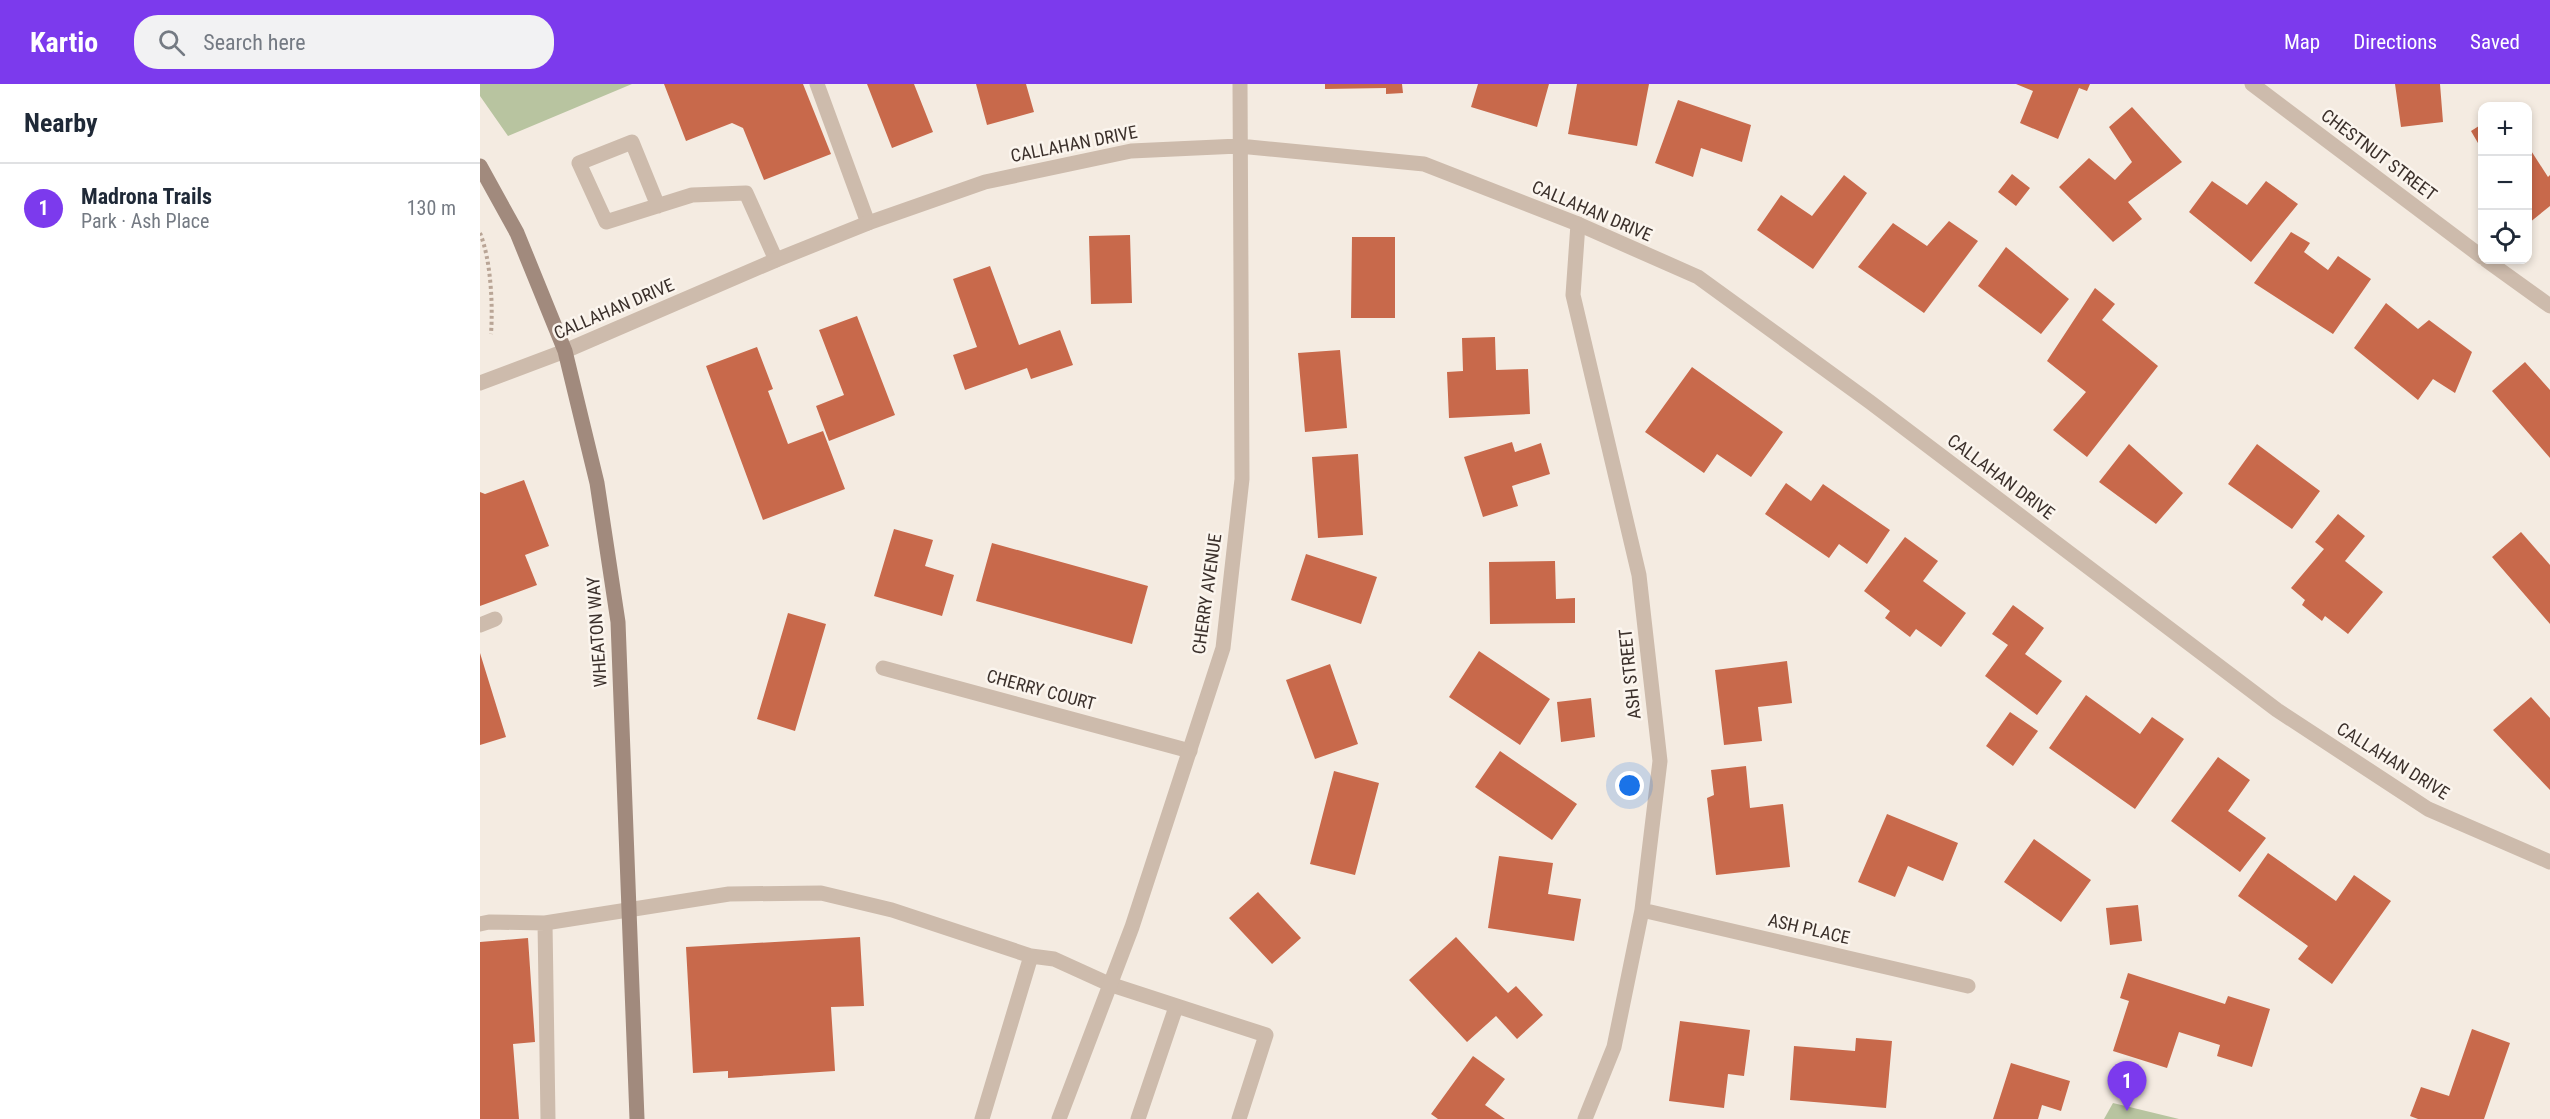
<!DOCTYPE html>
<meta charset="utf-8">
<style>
:root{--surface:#fff;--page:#f2f2f3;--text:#1f2937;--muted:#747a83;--line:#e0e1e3;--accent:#7c3aed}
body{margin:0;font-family:"Roboto Condensed",sans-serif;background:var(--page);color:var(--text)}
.controls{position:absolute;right:18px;top:18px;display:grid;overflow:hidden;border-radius:12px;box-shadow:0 3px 9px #0003}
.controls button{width:54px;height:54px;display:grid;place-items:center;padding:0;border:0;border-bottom:2px solid var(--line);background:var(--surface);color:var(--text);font:30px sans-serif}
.you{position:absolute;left:1150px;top:702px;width:21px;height:21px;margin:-15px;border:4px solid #fff;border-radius:50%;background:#1a73e8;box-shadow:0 0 0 9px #1a73e833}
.badge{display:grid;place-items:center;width:39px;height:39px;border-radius:50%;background:var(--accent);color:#fff;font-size:20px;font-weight:700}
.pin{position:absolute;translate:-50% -50px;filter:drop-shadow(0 2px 3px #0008)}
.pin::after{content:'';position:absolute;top:32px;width:21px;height:18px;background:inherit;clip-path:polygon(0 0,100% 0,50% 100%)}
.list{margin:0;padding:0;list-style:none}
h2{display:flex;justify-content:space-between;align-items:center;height:78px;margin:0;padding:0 24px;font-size:26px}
h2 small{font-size:20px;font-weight:400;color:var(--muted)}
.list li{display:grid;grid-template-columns:39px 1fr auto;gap:18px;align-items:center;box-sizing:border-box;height:90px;padding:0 24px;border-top:2px solid var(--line)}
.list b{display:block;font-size:22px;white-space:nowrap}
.list p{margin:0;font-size:20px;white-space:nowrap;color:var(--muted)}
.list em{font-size:20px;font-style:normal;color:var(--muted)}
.icon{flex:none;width:33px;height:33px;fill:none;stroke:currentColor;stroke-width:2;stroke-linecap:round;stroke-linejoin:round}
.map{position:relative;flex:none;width:2070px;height:1035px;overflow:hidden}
header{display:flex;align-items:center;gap:36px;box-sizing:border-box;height:84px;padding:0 30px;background:var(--accent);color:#fff}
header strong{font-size:28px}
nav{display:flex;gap:33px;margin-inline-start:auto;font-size:21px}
.search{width:420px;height:54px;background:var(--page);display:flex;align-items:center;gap:15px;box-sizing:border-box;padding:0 21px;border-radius:24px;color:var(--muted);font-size:22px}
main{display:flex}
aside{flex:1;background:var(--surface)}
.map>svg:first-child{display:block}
.green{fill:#b8c4a0}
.building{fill:#c8694b}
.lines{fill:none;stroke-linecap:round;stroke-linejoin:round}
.path{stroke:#b9a596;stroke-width:4;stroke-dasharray:3 3;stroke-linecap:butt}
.service{stroke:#cdbbac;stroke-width:15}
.minor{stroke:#cdbbac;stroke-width:15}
.tertiary{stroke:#cdbbac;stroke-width:15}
.secondary{stroke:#a18a7d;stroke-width:15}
.labels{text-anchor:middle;stroke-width:5;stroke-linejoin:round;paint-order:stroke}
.street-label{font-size:18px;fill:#3b302b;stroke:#fbf5ee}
</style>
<header>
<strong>Kartio</strong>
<div class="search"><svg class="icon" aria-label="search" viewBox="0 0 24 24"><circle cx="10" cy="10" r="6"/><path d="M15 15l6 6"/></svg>Search here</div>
<nav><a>Map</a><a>Directions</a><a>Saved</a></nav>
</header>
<main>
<aside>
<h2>Nearby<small></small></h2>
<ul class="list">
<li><span class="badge">1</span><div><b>Madrona Trails</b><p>Park · Ash Place</p></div><em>130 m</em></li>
</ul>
</aside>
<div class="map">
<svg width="2070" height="1035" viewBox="0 0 2070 1035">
<rect width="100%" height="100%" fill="#f4ebe1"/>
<!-- green -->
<path class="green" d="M0 0H152L28 52 0 12Z
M1633 1019 1699 1035H1624Z"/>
<!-- building -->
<path class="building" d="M184 0H323L351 70 284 96 263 44 252 39 206 57Z
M387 0H434L453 48 412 64Z
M496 0H546L554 28 507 41Z
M845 0H922L923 9 906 10V4L845 5Z
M998 0H1069L1057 43 991 23Z
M1097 0H1169L1157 62 1088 50Z
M1536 0H1610L1607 7 1599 4 1578 55 1540 39 1553 7Z
M1915 0H1960L1963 38 1921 43Z
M1198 16 1271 41 1262 78 1221 64 1213 93 1175 79Z
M1652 23 1702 78 1648 118 1662 135 1633 158 1579 103 1609 74 1635 96 1652 78 1629 43Z
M2002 40V66L1991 47Z
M2048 62 2068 93 2070 91V122L2049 139Z
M1532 90 1550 104 1536 122 1518 108Z
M1364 91 1387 109 1333 185 1277 146 1301 111 1332 132Z
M1732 97 1767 121 1786 97 1818 120 1771 178 1709 128Z
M1469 137 1498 157 1444 229 1378 183 1413 139 1447 162Z
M1811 148 1830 159 1824 168 1848 186 1858 172 1891 195 1853 250 1774 199Z
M650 151 652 219 611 220 609 152Z
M872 153H915V234H871Z
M1526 163 1589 215 1561 250 1498 202Z
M510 182 539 261 580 246 593 281 551 295 547 284 485 306 473 271 497 263 473 195Z
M1615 204 1635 220 1622 236 1678 282 1607 373 1573 346 1606 308 1567 277Z
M1906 219 1938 245 1949 236 1992 268 1975 309 1953 295 1938 316 1874 264Z
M377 232 415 331 349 357 336 322 364 311 339 246Z
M1015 253 1016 286 1048 285 1050 330 969 334 967 288 983 287 982 254Z
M277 263 293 305 288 307 308 360 343 347 365 405 283 436 226 282Z
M860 266 867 344 825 348 818 269Z
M2045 278 2070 306V374L2012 307Z
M1212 283 1303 348 1271 393 1237 370 1224 389 1165 348Z
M1032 358 1035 368 1061 359 1070 390 1032 402 1038 422 1003 433 984 373Z
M1649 360 1703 409 1676 440 1619 398Z
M1777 360 1840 407 1812 445 1748 400Z
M878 370 883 451 838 454 832 373Z
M44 396 69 462 45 471 57 501 0 522V408L5 410Z
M1306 399 1331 417 1343 400 1410 446 1387 480 1359 460 1349 474 1285 430Z
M1858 430 1885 452 1865 477 1903 508 1868 550 1845 532 1842 537 1822 521 1825 516 1811 504 1844 465 1835 458Z
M414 445 453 456 445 482 474 491 462 532 394 512Z
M2041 448 2070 481V540L2012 473Z
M1425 453 1458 477 1443 497 1486 529 1461 563 1436 545 1430 553 1405 534 1410 527 1384 507Z
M512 459 668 502 652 560 496 517Z
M826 470 897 493 881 540 811 516Z
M1075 477 1076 515 1095 514V539L1010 540 1009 478Z
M1533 521 1564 544 1545 570 1582 597 1557 631 1505 592 1528 561 1512 550Z
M308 529 346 540 315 647 277 635Z
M999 567 1070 615 1040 661 969 613Z
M0 569 26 653 0 661Z
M1307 577 1312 619 1278 623 1282 657 1244 661 1235 586Z
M850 580 878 660 835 675 806 596Z
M1606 611 1660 650 1672 633 1704 655 1655 725 1569 664Z
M2051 613 2070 634V706L2013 646Z
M1111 614 1115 653 1081 658 1077 618Z
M1530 628 1558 647 1533 682 1506 662Z
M1020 667 1097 720 1072 756 995 703Z
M1738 673 1770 696 1748 727 1786 754 1760 788 1691 737Z
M1266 682 1270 724 1303 720 1310 783 1236 791 1227 714 1234 711 1231 686Z
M854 687 899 699 875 791 830 780Z
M1407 730 1478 759 1463 797 1428 782 1415 813 1378 798Z
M1554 755 1611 796 1581 838 1524 798Z
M1788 769 1856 817 1874 791 1911 817 1852 900 1818 875 1828 862 1758 812Z
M1019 772 1073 779 1068 810 1101 815 1094 857 1008 844Z
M778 808 821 854 792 880 749 834Z
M1658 821 1662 857 1630 861 1626 824Z
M380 853 384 922 351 923 355 987 248 994V987L213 989 206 863Z
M976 853 1028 909 1036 902 1063 931 1037 955 1016 932 987 958 929 896Z
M48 854 55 958 33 960 39 1035H0V858Z
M1648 889 1745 920 1748 912 1790 925 1772 983 1737 972 1740 961 1699 948 1687 984 1633 967 1649 917 1640 914Z
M1200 937 1270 946 1264 992 1248 990 1244 1024 1189 1017Z
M1992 945 2030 959 2004 1035H1938L1930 1032 1941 1003 1969 1012Z
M1376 954 1412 957 1406 1024 1310 1016 1314 962 1375 967Z
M993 972 1025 995 1005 1021 1025 1035H958L951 1030Z
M1531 979 1590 997 1581 1027 1562 1021 1558 1035H1513Z"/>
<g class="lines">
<!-- path -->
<path class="path" d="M0 149C11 176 13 221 11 250"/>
<!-- service -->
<path class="service" d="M337 0 388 139
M178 122 152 58 99 79 126 138 212 111 266 109 296 176
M0 541 15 535
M0 840 9 838 65 839
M68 1035 65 839 249 810 341 809 412 826 551 872
M502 1035 551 872 574 875 629 900 786 951 759 1035
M658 1035 696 923"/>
<!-- minor -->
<path class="minor" d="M1772 0 2002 173
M1098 140 1093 211 1159 491 1180 677 1162 826 1134 963 1105 1035
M2006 176 2070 222
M403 584 710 667
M1162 826 1488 902"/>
<!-- tertiary -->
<path class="tertiary" d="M0 299 85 267 296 176 388 139 505 98 651 67 759 62 944 80 1098 140 1218 193 1390 318 1797 626 1948 725 2070 778
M579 1035 652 843 743 564 762 395 760 0"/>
<!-- secondary -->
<path class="secondary" d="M0 82 37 149 85 267 117 399 138 538 157 1035"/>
</g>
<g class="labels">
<!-- street labels -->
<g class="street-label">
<text transform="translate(594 60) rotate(-11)" y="6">CALLAHAN DRIVE</text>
<text transform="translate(1899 71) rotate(37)" y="6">CHESTNUT STREET</text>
<text transform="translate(1112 127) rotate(23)" y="6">CALLAHAN DRIVE</text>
<text transform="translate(134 225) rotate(-23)" y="6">CALLAHAN DRIVE</text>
<text transform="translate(1521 393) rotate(37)" y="6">CALLAHAN DRIVE</text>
<text transform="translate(727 510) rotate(-82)" y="6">CHERRY AVENUE</text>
<text transform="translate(117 548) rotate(-94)" y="6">WHEATON WAY</text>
<text transform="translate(1150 590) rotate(-96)" y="6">ASH STREET</text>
<text transform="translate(561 606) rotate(15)" y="6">CHERRY COURT</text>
<text transform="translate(1913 677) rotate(32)" y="6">CALLAHAN DRIVE</text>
<text transform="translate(1329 845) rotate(13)" y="6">ASH PLACE</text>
</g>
</g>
</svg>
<div class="controls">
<button>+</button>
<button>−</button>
<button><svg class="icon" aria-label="locate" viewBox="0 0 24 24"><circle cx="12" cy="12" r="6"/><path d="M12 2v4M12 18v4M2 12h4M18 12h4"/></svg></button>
</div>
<div class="you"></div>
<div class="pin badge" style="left:1647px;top:1027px">1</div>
</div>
</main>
